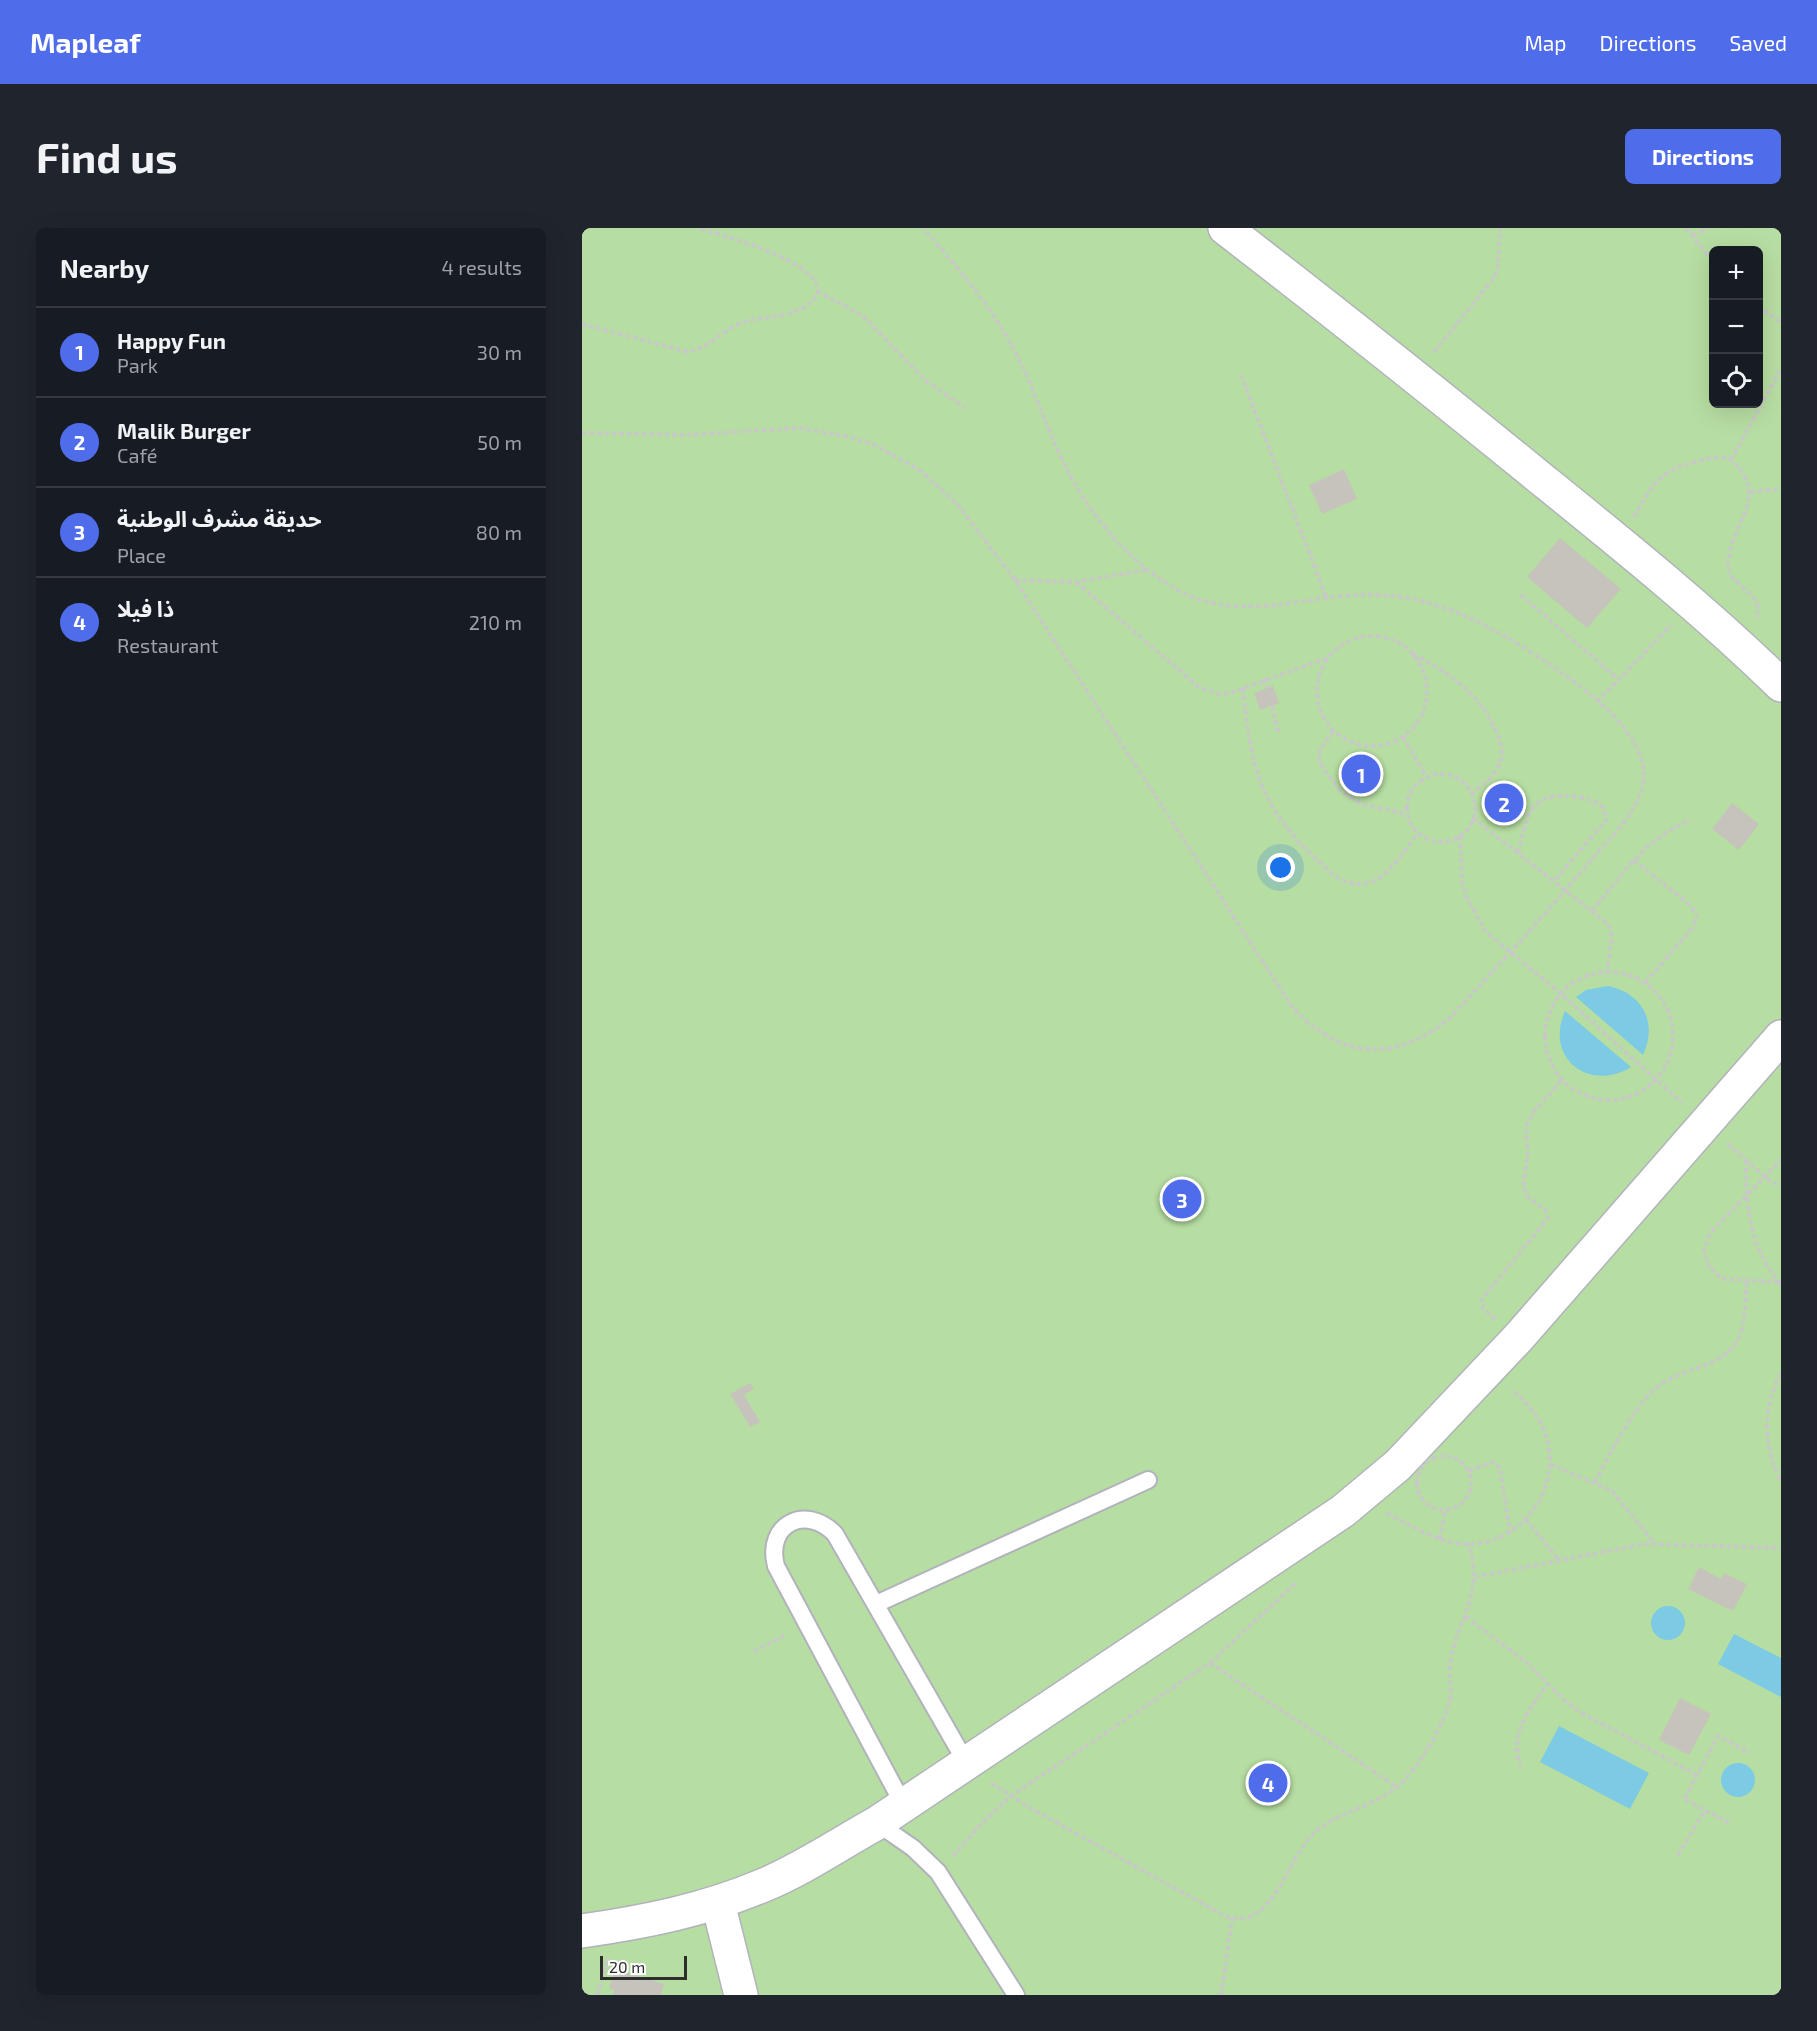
<!DOCTYPE html>
<meta charset="utf-8">
<style>
:root{--surface:#171b24;--page:#20242c;--text:#f1f3f6;--muted:#9ea1a6;--line:#363941;--accent:#4f6deb}
body{margin:0;font-family:"Exo 2","Noto Sans Arabic",sans-serif;background:var(--page);color:var(--text)}
.controls{position:absolute;right:18px;top:18px;display:grid;overflow:hidden;border-radius:9px;box-shadow:0 6px 24px #0002}
.controls button{width:54px;height:54px;display:grid;place-items:center;padding:0;border:0;border-bottom:2px solid var(--line);background:var(--surface);color:var(--text);font:30px sans-serif}
.scale{position:absolute;left:18px;bottom:15px;width:87px;box-sizing:border-box;padding-left:6px;border:3px solid #2d2d2d;border-top:0;font-size:16px;line-height:21px;white-space:nowrap;color:#2d2d2d;-webkit-text-stroke:4px #fff;paint-order:stroke}
.you{position:absolute;left:699px;top:640px;width:21px;height:21px;margin:-15px;border:4px solid #fff;border-radius:50%;background:#1a73e8;box-shadow:0 0 0 9px #1a73e833}
.badge{display:grid;place-items:center;width:39px;height:39px;border-radius:50%;background:var(--accent);color:#fff;font-size:20px;font-weight:700}
.pin{position:absolute;translate:-50% -50%;border:3px solid #fff;box-shadow:0 2px 6px #0006}
.list{margin:0;padding:0;list-style:none}
h2{display:flex;justify-content:space-between;align-items:center;height:78px;margin:0;padding:0 24px;font-size:26px}
h2 small{font-size:20px;font-weight:400;color:var(--muted)}
.list li{display:grid;grid-template-columns:39px 1fr auto;gap:18px;align-items:center;box-sizing:border-box;height:90px;padding:0 24px;border-top:2px solid var(--line)}
.list b{display:block;font-size:22px;white-space:nowrap}
.list p{margin:0;font-size:20px;white-space:nowrap;color:var(--muted)}
.list em{font-size:20px;font-style:normal;color:var(--muted)}
.icon{flex:none;width:33px;height:33px;fill:none;stroke:currentColor;stroke-width:2;stroke-linecap:round;stroke-linejoin:round}
.map{position:relative;flex:none;width:1199px;height:1767px;overflow:hidden;border-radius:9px}
header{display:flex;align-items:center;gap:36px;box-sizing:border-box;height:84px;padding:0 30px;background:var(--accent);color:#fff}
header strong{font-size:28px}
nav{display:flex;gap:33px;margin-inline-start:auto;font-size:21px}
.intro{display:flex;align-items:center;justify-content:space-between;box-sizing:border-box;height:144px;padding:0 36px}
h1{margin:0;font-size:42px}
.button{padding:15px 27px;border-radius:9px;background:var(--accent);color:#fff;font-size:21px;font-weight:700}
main{display:flex;gap:36px;padding:0 36px}
aside{flex:1;background:var(--surface);border-radius:9px;box-shadow:0 6px 24px #0002}
.map>svg:first-child{display:block}
.green{fill:#b7dea2;fill-rule:evenodd}
.water{fill:#7dcae5}
.building{fill:#c6c2bc}
.lines{fill:none;stroke-linecap:round;stroke-linejoin:round}
.service-casing{stroke:#b1b2bc;stroke-width:20}
.minor-casing{stroke:#b1b2bc;stroke-width:36}
.path{stroke:#c8c8c8;stroke-width:4;stroke-dasharray:4.5 3;stroke-linecap:butt}
.service{stroke:#fff;stroke-width:16}
.minor{stroke:#fff;stroke-width:33}
</style>
<header>
<strong>Mapleaf</strong>
<nav><a>Map</a><a>Directions</a><a>Saved</a></nav>
</header>
<div class="intro"><h1>Find us</h1><a class="button">Directions</a></div>
<main>
<aside>
<h2>Nearby<small>4 results</small></h2>
<ul class="list">
<li><span class="badge">1</span><div><b>Happy Fun</b><p>Park</p></div><em>30 m</em></li>
<li><span class="badge">2</span><div><b>Malik Burger</b><p>Café</p></div><em>50 m</em></li>
<li><span class="badge">3</span><div><b>حديقة مشرف الوطنية</b><p>Place</p></div><em>80 m</em></li>
<li><span class="badge">4</span><div><b>ذا فيلا</b><p>Restaurant</p></div><em>210 m</em></li>
</ul>
</aside>
<div class="map">
<svg width="1199" height="1767" viewBox="0 0 1199 1767">
<rect width="100%" height="100%" fill="#ede7e0"/>
<!-- green -->
<path class="green" d="M0 0H1199V1767H0ZM1132 22H1176V176H1132Z"/>
<!-- water -->
<path class="water" d="M1026 758C1061 765 1076 795 1061 827L994 769 1004 762Z
M983 783 1049 839C1007 865 962 830 983 783Z
M1069 1395a17 17 0 1 1 34 0a17 17 0 1 1-34 0Z
M1152 1406 1199 1430V1469L1136 1436Z
M977 1498 1067 1545 1048 1581 958 1534Z
M1139 1552a17 17 0 1 1 34 0a17 17 0 1 1-34 0Z"/>
<!-- building -->
<path class="building" d="M762 241 775 271 740 286 727 257Z
M978 310 1039 361 1005 400 945 349Z
M691 458 697 475 678 482 672 465Z
M1150 575 1177 596 1157 622 1130 601Z
M168 1155 172 1161 162 1167 178 1194 168 1199 148 1166Z
M1117 1339 1139 1351 1142 1345 1165 1356 1151 1383 1106 1361Z
M1098 1470 1129 1486 1107 1527 1077 1512Z
M33 1741 82 1756 79 1767H31L32 1762 27 1760Z"/>
<g class="lines">
<!-- service casing -->
<g class="service-casing">
<path id="service" d="M294 1376 566 1252
M321 1576 194 1338C183 1296 224 1276 253 1306L385 1536
M295 1595 331 1620 356 1644 434 1767"/>
</g>
<!-- minor casing -->
<g class="minor-casing">
<path id="minor" d="M643 0C747 80 850 162 952 245 1036 313 1121 381 1199 457
M136 1675 159 1767
M0 1703C63 1694 123 1682 182 1657 221 1641 257 1616 295 1595L761 1283 816 1237 937 1109 1199 809"/>
</g>
<!-- path -->
<path class="path" d="M1104 0 1132 35
M1111 8 1126 0
M235 63 280 87 344 153 383 180
M1176 78 1199 94
M0 96 106 124C129 120 143 98 166 93 186 88 211 89 227 76 271 41 133 5 116 0
M852 124 912 50 916 38 918 0
M659 147 745 371
M0 205 104 207 217 200 268 209 293 217 339 243 377 278 433 352 711 780C760 832 814 835 869 789 914 739 961 690 1004 638 1019 620 1038 602 1050 582 1058 570 1064 554 1061 539 1056 502 1007 463 977 443 924 406 864 370 798 367 725 363 657 401 587 357 535 324 497 272 473 216 459 184 448 151 431 120 407 75 374 38 341 0
M1149 232 1199 141
M1169 264 1199 261
M1052 289C1073 254 1076 243 1117 233 1128 230 1137 228 1149 232 1191 269 1145 298 1146 340 1152 362 1183 363 1174 391
M433 352 494 354 564 342
M494 354 617 459 637 466 648 465 745 430
M939 367 1037 452
M735 463a55 55 0 1 1 110 0a55 55 0 1 1-110 0Z
M831 426C865 444 895 463 912 499 919 513 923 525 916 539 910 551 899 557 890 565
M683 450 685 460
M661 460C669 539 676 577 737 634 753 649 770 663 793 652 810 644 824 620 836 605
M1015 474 1089 397
M690 478 697 507
M751 503 738 522 737 534 758 563 780 576 825 586
M821 509 844 548
M825 580a34 34 0 1 1 68 0a34 34 0 1 1-68 0Z
M891 590 1026 696 1030 708 1025 744
M878 608 880 654 884 668 903 703 978 765 1100 875
M936 625C945 594 944 567 983 568 998 568 1010 571 1022 580L1024 592 972 653
M1052 632 1109 678 1115 689 1110 700 1063 755
M1010 683C1040 647 1064 609 1109 592
M963 808a64 64 0 1 1 128 0a64 64 0 1 1-128 0Z
M1146 916 1190 955 1199 956
M1164 932C1164 978 1167 1020 1199 1056
M1197 1054 1140 1051 1127 1039 1122 1022 1128 1005 1199 932
M913 1091 901 1080 900 1071 966 990 963 982 946 969 941 958 946 925 944 899 952 883 980 852
M1199 1146C1180 1177 1181 1221 1199 1253
M835 1255a27 27 0 1 1 54 0a27 27 0 1 1-54 0Z
M968 1236 1030 1263 1073 1316
M887 1243 910 1234 918 1240 928 1304
M1013 1254C1031 1222 1046 1186 1073 1161 1098 1138 1144 1141 1157 1109 1164 1092 1163 1071 1165 1054
M805 1285C830 1298 857 1316 886 1316 942 1316 982 1257 963 1205 957 1187 944 1174 930 1161
M944 1292 978 1333
M857 1311 864 1282
M893 1349 1062 1316 1199 1320
M884 1389 945 1435 981 1471 998 1484 1115 1547
M172 1424 205 1406
M628 1435 815 1559
M939 1539C926 1505 947 1484 965 1456
M409 1555 450 1581 643 1688C690 1706 704 1632 731 1606 755 1583 789 1580 814 1560 833 1545 864 1495 868 1471 870 1457 866 1443 869 1430 879 1382 901 1370 887 1316
M1147 1595 1102 1571 1136 1508 1168 1525
M1096 1627 1123 1582
M371 1628 401 1594 429 1568 628 1435 715 1354
M15 1767 26 1730
M639 1767 650 1691"/>
<!-- service -->
<use href="#service" class="service"/>
<!-- minor -->
<use href="#minor" class="minor"/>
</g>
</svg>
<div class="controls">
<button>+</button>
<button>−</button>
<button><svg class="icon" aria-label="locate" viewBox="0 0 24 24"><circle cx="12" cy="12" r="6"/><path d="M12 2v4M12 18v4M2 12h4M18 12h4"/></svg></button>
</div>
<div class="scale">20 m</div>
<div class="you"></div>
<div class="pin badge" style="left:779px;top:546px">1</div>
<div class="pin badge" style="left:922px;top:575px">2</div>
<div class="pin badge" style="left:600px;top:971px">3</div>
<div class="pin badge" style="left:686px;top:1555px">4</div>
</div>
</main>
